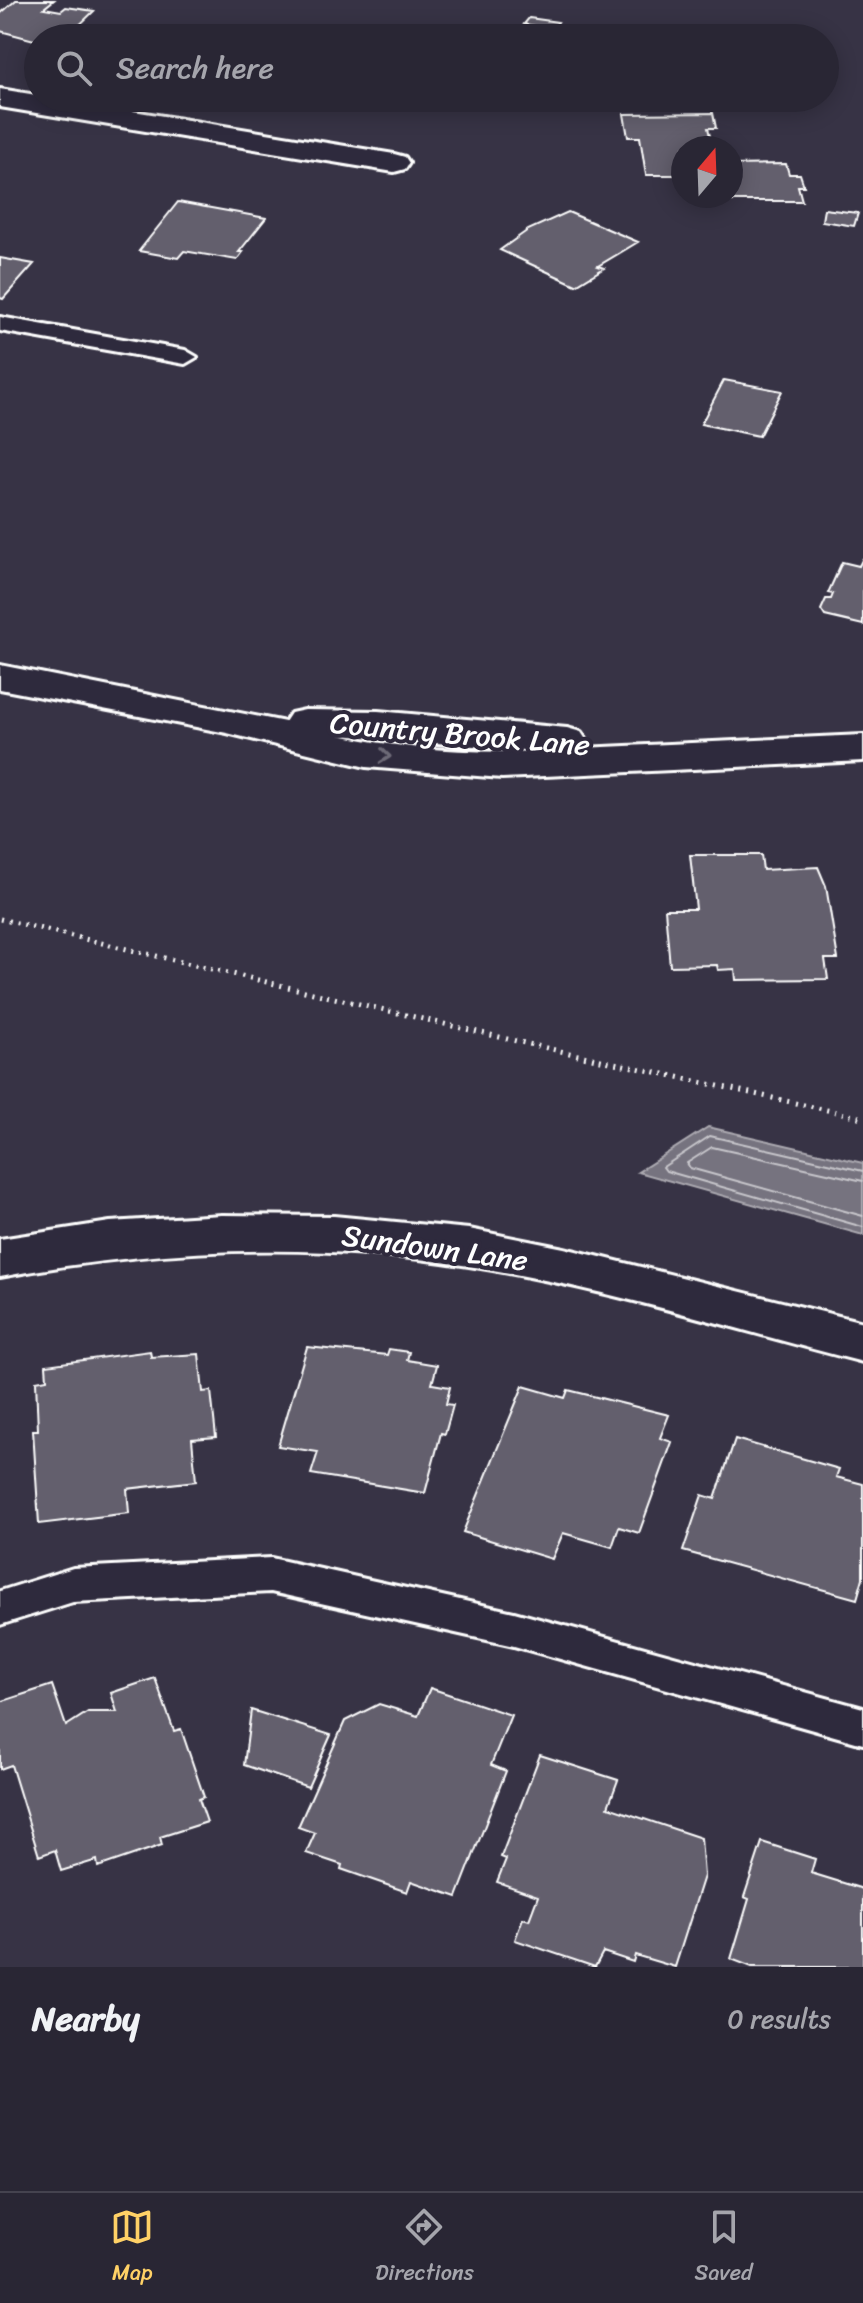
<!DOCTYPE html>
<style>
:root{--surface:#292634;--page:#312e3c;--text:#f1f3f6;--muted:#a5a5ac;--line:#45434f;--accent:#ffd166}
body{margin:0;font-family:Sriracha,sans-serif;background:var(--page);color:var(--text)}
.compass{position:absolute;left:671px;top:136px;width:72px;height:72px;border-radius:50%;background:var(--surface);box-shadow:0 4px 20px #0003;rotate:19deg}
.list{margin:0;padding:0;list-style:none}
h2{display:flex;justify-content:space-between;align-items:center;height:104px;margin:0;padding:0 32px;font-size:34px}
h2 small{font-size:26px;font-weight:400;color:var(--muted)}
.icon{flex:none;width:44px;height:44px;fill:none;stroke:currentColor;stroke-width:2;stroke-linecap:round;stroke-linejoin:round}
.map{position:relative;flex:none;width:863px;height:1967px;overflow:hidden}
.search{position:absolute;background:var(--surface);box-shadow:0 4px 20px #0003;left:24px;right:24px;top:24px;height:88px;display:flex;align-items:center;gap:20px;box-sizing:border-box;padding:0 28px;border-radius:44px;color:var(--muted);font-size:30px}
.sheet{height:224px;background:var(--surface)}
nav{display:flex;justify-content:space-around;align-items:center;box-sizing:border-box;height:112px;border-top:2px solid var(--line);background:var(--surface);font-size:22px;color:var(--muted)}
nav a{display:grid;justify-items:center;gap:4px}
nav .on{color:var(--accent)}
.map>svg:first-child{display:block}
.water{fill:#76737f;stroke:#adabb2;stroke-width:2}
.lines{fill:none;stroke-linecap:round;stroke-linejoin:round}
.shore{stroke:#c8c7cc;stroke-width:2}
.building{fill:#635f6d;stroke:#fff;stroke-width:2}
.service-casing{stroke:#fff;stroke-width:6}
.minor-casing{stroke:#fff;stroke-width:6}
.tertiary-casing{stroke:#fff;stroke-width:6}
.path{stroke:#fff;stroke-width:5;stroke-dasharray:2 6;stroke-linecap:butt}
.service{fill:#2f2a3d;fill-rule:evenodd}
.minor{fill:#2f2a3d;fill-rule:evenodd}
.tertiary{fill:#2f2a3d;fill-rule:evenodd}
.oneway{stroke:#6d6a77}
.labels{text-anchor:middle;stroke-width:8;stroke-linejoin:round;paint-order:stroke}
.street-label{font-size:30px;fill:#fff;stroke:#2f2a3d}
</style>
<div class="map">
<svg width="863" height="1967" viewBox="0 0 863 1967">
<rect width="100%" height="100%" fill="#373345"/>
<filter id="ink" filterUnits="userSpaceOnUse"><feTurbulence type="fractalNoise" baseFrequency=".0125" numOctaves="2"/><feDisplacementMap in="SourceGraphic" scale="16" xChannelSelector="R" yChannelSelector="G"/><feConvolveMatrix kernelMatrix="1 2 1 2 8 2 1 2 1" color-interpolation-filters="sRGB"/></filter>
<g filter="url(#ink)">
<!-- water -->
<path class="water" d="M708 1127 863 1163V1235L638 1172Z"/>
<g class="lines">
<!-- shore -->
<path class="shore" d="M863 1171 710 1136 663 1167 666 1171 863 1227
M863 1181 712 1147 687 1163 690 1168 863 1216"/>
</g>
<!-- building -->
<path class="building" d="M16 0H54L44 8 61 11 66 7 94 11 66 38H38V41L0 31V14Z
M529 18 558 22 553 29 524 24Z
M713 113 716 128H708L713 148H683V175H646L640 137H628L624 114Z
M786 164 789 174H800L804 186H798L802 201H717L716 196H731V165Z
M178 202 266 218 239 252H243L237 260 184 251 178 258 139 251Z
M824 209 858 213 854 226 822 221Z
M568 212 638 242 598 266 604 268 576 285 500 250 528 230Z
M0 258 34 264 3 299 0 298Z
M724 380 782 391 759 436 701 424Z
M863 558V625L825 616 821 610 826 599H831L833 594 828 593 842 562 859 566Z
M690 855H761L763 870 818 867 826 886 838 959H825L828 979 736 980 735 969 718 970 717 965 670 966 665 909H696Z
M307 1347 387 1355 389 1349 409 1352 407 1360 437 1365 432 1384 450 1387 446 1404 453 1405 445 1434 441 1433 425 1493 311 1474 318 1452 278 1446Z
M150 1351 151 1357 199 1354 203 1392 211 1391 216 1437 192 1439 196 1481 127 1489 129 1513 39 1524 33 1430H38L36 1381 47 1379 46 1365Z
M523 1386 565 1398 568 1390 669 1415 660 1438 672 1442 639 1533 619 1527 612 1547 563 1533 552 1559 463 1532Z
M735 1439 839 1469 836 1477 863 1484V1578L857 1599 683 1551 702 1495 715 1499Z
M155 1678 174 1731 181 1729 204 1797 199 1799 207 1822 160 1837 162 1845 98 1867 97 1860 61 1871 55 1850 39 1856 11 1765 0 1769V1702L52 1685 66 1726 88 1712H117L111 1693Z
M430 1688 511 1715 491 1765 506 1771 457 1897 411 1881 407 1892 341 1869 342 1865 306 1853 315 1833 298 1827 345 1721 379 1704 418 1716Z
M251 1710 331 1735 308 1787 244 1765Z
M540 1755 618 1780 608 1807 701 1838 704 1876 675 1967 635 1955 633 1962 603 1952 595 1967 515 1940 523 1918 529 1920 538 1896 497 1882 506 1859 501 1857Z
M762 1842 815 1859 811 1873 863 1889V1967H752L731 1959 749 1899 744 1897Z"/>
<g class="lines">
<!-- service casing -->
<g class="service-casing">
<path id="service" d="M0 317 185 350 197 357 185 364 0 331Z
M271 1558 514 1612 863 1708V1744L514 1646 271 1592 73 1602 0 1625V1591L73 1568Z"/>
</g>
<!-- minor casing -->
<g class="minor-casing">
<path id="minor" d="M0 89 394 154 405 157 409 163 405 169 394 172 0 107Z
M222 1215 334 1216 469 1229 564 1248 863 1322V1362C733 1329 602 1287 469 1266 314 1241 154 1248 0 1277V1239L110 1222Z"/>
</g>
<!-- tertiary casing -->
<g class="tertiary-casing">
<path id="tertiary" d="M0 665 285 722 291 713 305 710 378 711 567 728 581 732 587 741 582 748 863 735V761L502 778 366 767 227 733 0 689ZM339 735 535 751C472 754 401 749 339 735Z"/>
</g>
<!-- path -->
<path class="path" d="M0 919 533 1045 863 1118"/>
<!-- service -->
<use href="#service" class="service"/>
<!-- minor -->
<use href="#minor" class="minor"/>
<!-- tertiary -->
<use href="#tertiary" class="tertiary"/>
</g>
<!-- one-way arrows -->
<defs><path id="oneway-chevron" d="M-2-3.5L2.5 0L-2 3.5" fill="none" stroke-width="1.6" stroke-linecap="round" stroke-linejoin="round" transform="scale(2)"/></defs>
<use class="oneway" href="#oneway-chevron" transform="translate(385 756) rotate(6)"/>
</g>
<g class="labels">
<!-- street labels -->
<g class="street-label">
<text transform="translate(460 734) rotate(5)" y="10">Country Brook Lane</text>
<text transform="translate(435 1248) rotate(8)" y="10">Sundown Lane</text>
</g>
</g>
</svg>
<svg class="compass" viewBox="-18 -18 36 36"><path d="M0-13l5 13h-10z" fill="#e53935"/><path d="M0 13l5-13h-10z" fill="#a5a5ac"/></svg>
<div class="search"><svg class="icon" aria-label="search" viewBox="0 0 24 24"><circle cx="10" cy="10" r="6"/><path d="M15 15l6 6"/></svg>Search here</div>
</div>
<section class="sheet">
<h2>Nearby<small>0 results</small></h2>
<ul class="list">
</ul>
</section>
<nav>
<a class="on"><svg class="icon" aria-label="map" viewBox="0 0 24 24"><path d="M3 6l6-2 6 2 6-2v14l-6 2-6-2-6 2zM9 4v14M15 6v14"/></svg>Map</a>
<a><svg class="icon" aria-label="directions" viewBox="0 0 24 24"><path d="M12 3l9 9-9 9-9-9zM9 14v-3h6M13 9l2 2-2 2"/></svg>Directions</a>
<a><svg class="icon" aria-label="saved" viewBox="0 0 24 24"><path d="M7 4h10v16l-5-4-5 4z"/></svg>Saved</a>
</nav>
